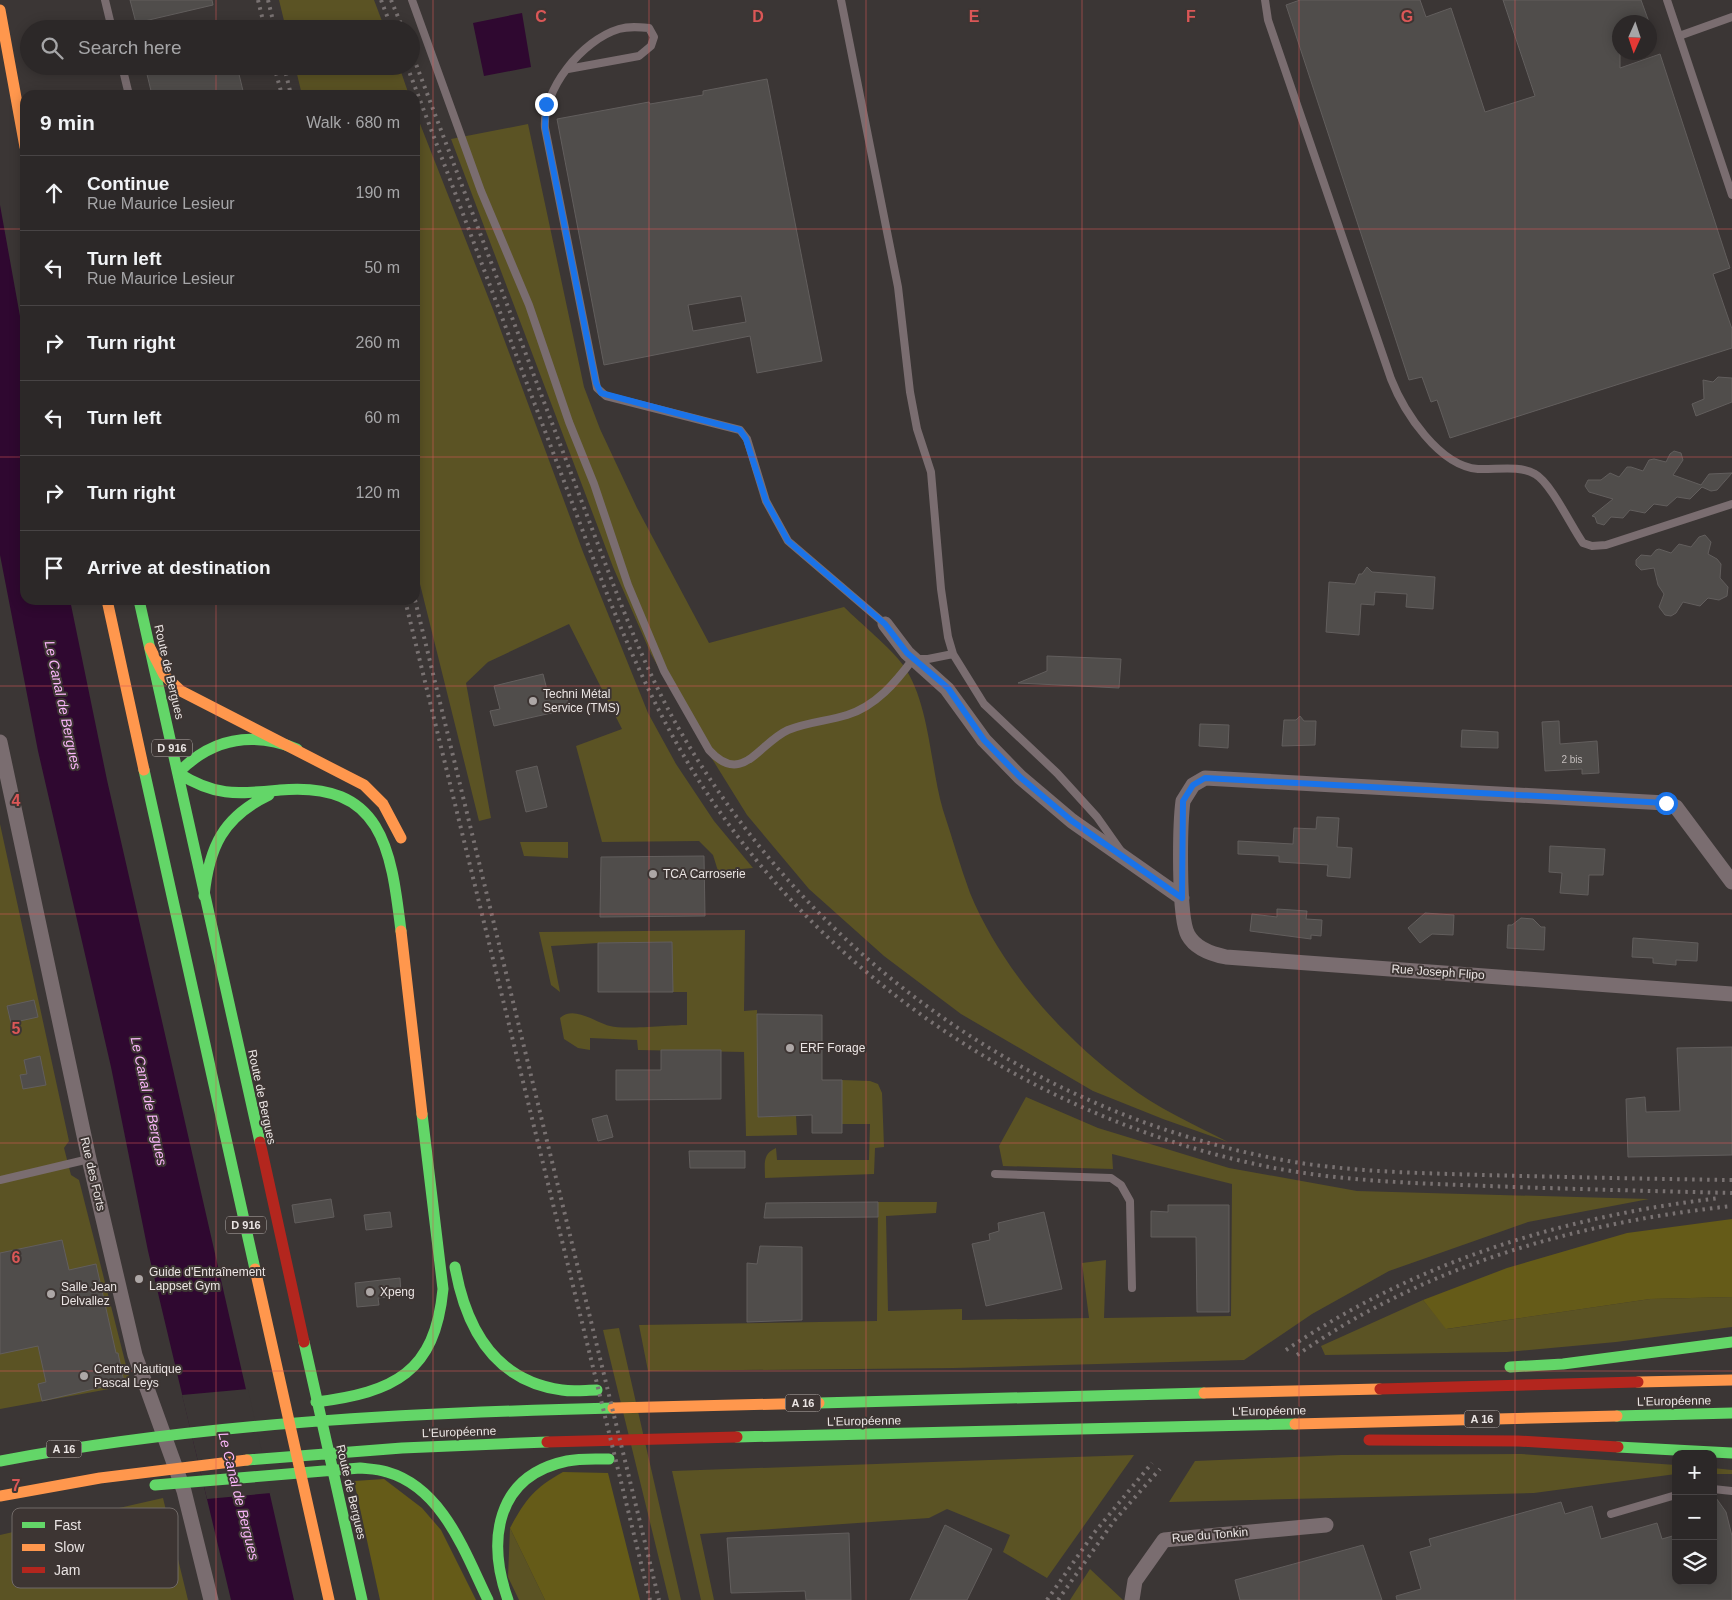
<!DOCTYPE html>
<meta charset="utf-8">
<style>
:root{--surface:#2c2828;--page:#383434;--text:#f1f3f6;--muted:#a6a6a8;--line:#484445}
body{margin:0;font-family:Arial,sans-serif;background:var(--page);color:var(--text)}
.controls{position:absolute;right:15px;bottom:15px;display:grid;overflow:hidden;border-radius:10px;box-shadow:0 2px 12px #0003}
.controls button{width:45px;height:45px;display:grid;place-items:center;padding:0;border:0;border-bottom:1px solid var(--line);background:var(--surface);color:var(--text);font:25px sans-serif}
.compass{position:absolute;left:1612px;top:15px;width:45px;height:45px;border-radius:50%;background:var(--surface);box-shadow:0 2px 12px #0003;rotate:183deg}
.stop{position:absolute;width:15px;height:15px;margin:-11px;border:4px solid #1a73e8;border-radius:50%;background:#fff}
.stop.end{background:#1a73e8;border-color:#fff;box-shadow:0 1px 5px #0008}
.list{margin:0;padding:0;list-style:none}
h2{display:flex;justify-content:space-between;align-items:center;height:65px;margin:0;padding:0 20px;font-size:21px}
h2 small{font-size:16px;font-weight:400;color:var(--muted)}
.list li{display:grid;grid-template-columns:32px 1fr auto;gap:15px;align-items:center;box-sizing:border-box;height:75px;padding:0 20px;border-top:1px solid var(--line)}
.list b{display:block;font-size:19px;white-space:nowrap}
.list p{margin:0;font-size:16px;white-space:nowrap;color:var(--muted)}
.list em{font-size:16px;font-style:normal;color:var(--muted)}
.icon{flex:none;width:28px;height:28px;fill:none;stroke:currentColor;stroke-width:2;stroke-linecap:round;stroke-linejoin:round}
.map{position:relative;flex:none;width:1732px;height:1600px;overflow:hidden}
.search{position:absolute;background:var(--surface);box-shadow:0 2px 12px #0003;left:20px;top:20px;width:400px;height:55px;display:flex;align-items:center;gap:12px;box-sizing:border-box;padding:0 18px;border-radius:28px;color:var(--muted);font-size:19px}
.panel{position:absolute;background:var(--surface);box-shadow:0 2px 12px #0003;left:20px;top:90px;width:400px;height:515px;border-radius:15px}
.map>svg:first-child{display:block}
.green{fill:#5b5324}
.forest{fill:#655b18}
.water{fill:#2f0830}
.pier{fill:#3b3635}
.building{fill:#504d4b;stroke:#625e5d;fill-rule:evenodd}
.lines{fill:none;stroke-linecap:round;stroke-linejoin:round}
.lane{stroke:#7a6d70;stroke-width:8}
.street{stroke:#7a6d70;stroke-width:15}
.fast{stroke:#63d668;stroke-width:11}
.slow{stroke:#ff974d;stroke-width:11}
.jam{stroke:#b3261e;stroke-width:11}
.rail{stroke:#797272;stroke-width:4;stroke-dasharray:2.5 5;stroke-linecap:butt}
.route{stroke:#1a73e8;stroke-width:6}
.grid{fill:none;stroke:#db5757;stroke-width:1;stroke-opacity:0.55}
.poi-dot{fill:#ada7a6;stroke:#3d3533;stroke-width:2}
.labels{text-anchor:middle;stroke-width:4;stroke-linejoin:round;paint-order:stroke}
.number-label{font-size:10px;fill:#c4bebd}
.shield{fill:#3d3533;stroke:#b6b0ae;stroke-width:1}
.shield-label{font-size:11px;font-weight:bold;fill:#eae4e3}
.street-label{font-size:12px;fill:#eae4e3;stroke:#3d3533}
.poi-label{font-size:12px;fill:#eae4e3;stroke:#3d3533;text-anchor:start}
.water-label{font-size:14px;font-style:italic;fill:#fcb7fb;stroke:#3d3533}
.key{fill:#3d3533;stroke:#716a68;stroke-width:1}
.key-label{font-size:14px;fill:#eae4e3}
.grid-label{font-size:16px;text-anchor:middle;font-weight:bold;fill:#db5757;stroke:#3d3533;stroke-width:4;stroke-linejoin:round;paint-order:stroke}
</style>
<div class="map">
<svg width="1732" height="1600" viewBox="0 0 1732 1600">
<rect width="100%" height="100%" fill="#3b3635"/>
<!-- green -->
<path class="green" d="M279 0H374L385 29H286Z
M295 66H399L409 95H302Z
M415 111 494 312 583 552 648 713 676 764 714 821 753 868 718 871 713 855 699 841 602 842 576 746 622 729 569 624 488 662 466 683 491 818 479 821 415 564Z
M528 124 584 387 600 429 637 508 709 643 844 607C860 623 891 648 903 665 930 703 930 766 943 810 952 837 960 866 970 893 1001 968 1061 1036 1126 1084 1157 1108 1193 1124 1228 1142L1163 1119 1093 1091 961 1014 884 956 809 889 747 815 701 741 651 654 613 567 451 139Z
M0 824 69 1141 64 1148 71 1175 79 1180 131 1385 0 1409Z
M520 842H568V858L524 856Z
M745 930 744 1011 757 1010 758 1117 796 1116 797 1135 746 1136 744 1052 638 1050 637 1040 590 1038V1050L578 1048 564 1039 560 1018C574 1005 594 1022 610 1026 624 1030 670 1025 687 1025V992H673L672 942 598 943 551 946 560 992 551 985 539 932Z
M842 1080 870 1081 878 1084 882 1093 884 1147 875 1148 874 1174 765 1178C765 1164 762 1154 776 1148L777 1160H869L870 1124H842Z
M1026 1097 1098 1128 1229 1168 1357 1191 1649 1199 1528 1222 1389 1271 1312 1314 1244 1360 954 1368 648 1371 639 1325 877 1321 878 1202H937L936 1213 886 1216 888 1311 962 1309V1320L1089 1318 1082 1263 1106 1260 1104 1318 1231 1316 1232 1184 1112 1154 1113 1169 1003 1166 999 1146Z
M1732 1297V1327L1616 1342 1507 1352 1325 1355 1321 1346 1423 1300 1447 1329 1650 1299Z
M619 1328 681 1600H669L603 1330Z
M1521 1454 1676 1465V1474L1534 1493 1169 1502 1195 1461 1341 1455Z
M1134 1455 1047 1578 1003 1552 1010 1535 947 1509 929 1518 700 1534 714 1600H701L672 1471Z
M1713 1468 1732 1470V1474H1713Z
M163 1498 188 1600H0V1535Z
M510 1528 545 1600H519L508 1577Z
M1090 1569 1123 1600H1070Z"/>
<!-- forest -->
<path class="forest" d="M1732 1219V1297L1650 1299 1446 1329 1423 1300 1507 1268 1627 1233Z
M563 1472 608 1473 640 1600H545L510 1528C526 1499 533 1489 563 1472Z
M384 1479 422 1508 441 1530 476 1600H380L354 1481Z"/>
<!-- water -->
<path class="water" d="M522 13 531 67 484 76 473 23Z
M0 205 25 344V600H70L107 780 294 1600H231L148 1251 111 1067 38 751 0 555Z"/>
<!-- pier -->
<path class="pier" d="M248 1389 271 1493 207 1499 182 1395Z"/>
<!-- building -->
<path class="building" d="M130 0H212L213 5 136 23Z
M1300 0H1420L1426 17 1451 8 1485 112 1535 96 1503 0H1641L1649 22H1620V68L1660 54 1730 268 1713 274 1732 329V348L1450 438 1437 400 1431 402 1422 377 1409 380 1286 5Z
M145 66H237L244 95H152Z
M767 79 822 361 757 373 750 336 604 365 557 119 649 102 650 104 703 95V91ZM741 296 746 322 693 331 688 305Z
M1718 377 1732 378V402L1696 416 1692 404 1704 399 1703 380 1713 382Z
M1674 451 1681 453 1683 460 1673 475 1701 485 1709 474 1732 473 1717 490 1711 491 1702 487 1690 499 1677 497 1667 506 1654 504 1645 513 1630 510 1623 518 1611 517 1604 525 1597 523 1595 517 1592 516 1613 499 1589 492 1585 486 1588 480H1601L1610 473 1619 477 1627 467H1631L1643 471 1649 460 1654 459 1666 462 1670 454Z
M1705 535 1711 542 1708 554 1717 559 1721 564 1720 578 1728 587 1727 596 1719 600 1708 598 1700 606 1683 602 1676 613 1671 616 1665 615 1659 607 1664 594 1658 585 1654 568 1641 570 1636 565V560L1641 555 1651 556 1656 550 1659 549 1671 553 1679 544 1691 547 1699 537Z
M1367 567 1372 572 1435 577 1433 609 1406 607 1407 594 1375 592 1374 605 1361 604 1359 635 1326 632 1329 582 1355 584 1359 574H1362Z
M1047 656 1121 659 1119 688 1018 683 1047 671Z
M543 674 548 694 565 690 569 709 494 726 490 711 500 709 494 686Z
M1300 716 1304 721H1316L1315 745 1282 746 1284 720H1296Z
M1559 721 1560 744 1597 741 1599 773 1582 774V769L1545 771 1542 722Z
M1200 724 1229 725 1228 748 1199 746Z
M1462 730 1498 732V748L1461 747Z
M537 766 547 807 526 812 516 771Z
M1317 817 1339 818 1337 847 1352 848 1350 878 1327 876 1328 865 1279 862V856L1238 854V841L1293 844 1294 828 1316 829Z
M1550 846 1605 849 1603 875H1589L1588 895 1560 893 1562 873 1549 872Z
M704 856 705 916 600 917 601 857Z
M1277 909 1307 911 1306 919 1322 920 1321 936 1311 935V939L1250 931 1252 914 1277 917Z
M1425 913 1454 915 1453 935 1432 934 1420 943 1408 928Z
M1521 918 1533 919 1541 927H1545L1544 950 1507 948 1508 925H1512Z
M1633 938 1698 943 1697 961 1676 960V965L1653 963V958L1632 957Z
M672 942 673 992H598V943Z
M34 1000 38 1017 11 1023 7 1006Z
M757 1014 822 1015V1080H842V1133H812V1115L758 1117Z
M1732 1047V1155L1628 1157 1626 1099 1645 1097 1646 1112 1680 1111 1677 1048Z
M661 1050H721V1099L616 1100V1070H661Z
M40 1056 46 1085 23 1089 20 1075 27 1074 24 1060Z
M607 1115 613 1137 598 1141 592 1119Z
M689 1151H745V1168H690Z
M331 1199 334 1217 295 1223 292 1205Z
M878 1202V1217L764 1218 766 1203Z
M1168 1205H1229V1312H1197L1196 1237H1151V1211L1168 1212Z
M390 1212 392 1227 366 1230 364 1215Z
M1044 1212 1062 1289 986 1306 972 1244 990 1240 989 1234 999 1231 998 1223Z
M62 1240 69 1270 96 1264 116 1353H118L124 1382 42 1401 38 1384 46 1382 38 1346 0 1354V1253Z
M760 1246 802 1247V1320L747 1322V1263L757 1264Z
M400 1278 401 1295 378 1298 379 1305 357 1307 355 1283Z
M1714 1495 1726 1512 1732 1536V1600H1397L1396 1596 1421 1589 1410 1552 1431 1546 1429 1539 1561 1502 1565 1514 1592 1506 1601 1539 1657 1523 1662 1539 1676 1535V1581H1713Z
M945 1525 992 1549 967 1600H910Z
M849 1533 851 1600H806L805 1591 731 1593 727 1538Z
M1363 1545 1382 1600H1240L1235 1580Z"/>
<g class="lines">
<!-- lane -->
<path class="lane" d="M105 0 112 29
M412 0 481 191 529 305 569 422 594 484 628 585 664 671 709 750C742 787 759 743 788 730 807 722 828 721 847 715 876 706 896 682 913 659H928L953 654
M841 0 898 287 910 392 917 429 931 472 941 589 948 637 953 654 984 704 1057 773 1097 817 1121 851
M1265 0 1268 20 1391 379C1404 412 1439 466 1478 469 1495 470 1520 465 1535 474 1551 483 1571 526 1583 543L1592 546 1606 545 1732 504
M1667 0 1732 195
M1679 36 1732 17
M122 66 129 95
M568 69 639 56 651 46 654 37 649 28C639 27 629 26 619 29 582 40 542 90 545 128L597 388 606 396 740 430 747 439 766 501 788 541 885 624
M995 1174 1111 1178 1121 1185 1130 1201 1132 1288
M0 1180 89 1159
M1713 1489 1732 1491
M1611 1514 1676 1495"/>
<!-- street -->
<path class="street" d="M885 624 907 653 947 689 984 740 1020 777 1072 821 1182 898
M0 742 89 1159 135 1355 184 1491 211 1600
M1732 882 1676 807 1666 803 1205 778 1193 785 1183 801C1180 824 1178 917 1188 935 1195 948 1211 954 1226 957L1732 994
M1132 1600 1135 1581 1164 1540 1326 1525"/>
<!-- fast -->
<path class="fast" d="M139 600 260 1142
M297 749C252 731 212 738 178 773 216 797 237 794 280 790 383 781 391 849 401 931
M144 770 255 1269
M204 896C209 847 223 817 269 795
M455 1267C466 1329 495 1381 562 1390 574 1392 586 1390 597 1390
M304 1342 362 1600
M1510 1367 1563 1364 1732 1342
M316 1402C394 1392 435 1373 443 1289L422 1114
M819 1403 1204 1393
M1617 1416 1732 1413
M737 1437 1295 1424
M1618 1447 1732 1453
M247 1460 402 1448 547 1442
M0 1461C203 1423 407 1413 613 1408
M155 1485 360 1468C369 1469 378 1469 387 1472 443 1488 465 1553 488 1600
M508 1600C487 1541 495 1476 567 1461 581 1458 595 1459 609 1459"/>
<!-- slow -->
<path class="slow" d="M0 10 25 147
M107 600 144 770
M150 648 164 675 181 691 364 785 383 804 401 838
M401 931 422 1114
M255 1269 329 1600
M1638 1382 1732 1380
M1204 1393 1380 1389
M613 1408 819 1403
M1295 1424 1617 1416
M0 1496 100 1478 247 1460"/>
<!-- jam -->
<path class="jam" d="M260 1142 304 1342
M1380 1389 1638 1382
M1369 1440 1518 1441 1618 1447
M547 1442 737 1437"/>
<!-- rail -->
<path class="rail" d="M258 0 265 29
M268 0 275 29
M381 0 392 29
M391 0 403 29
M411 51 610 576C629 625 649 675 675 722 806 954 1031 1117 1294 1162 1356 1172 1419 1173 1482 1175 1565 1177 1649 1179 1732 1180
M274 66 282 95
M284 66 291 95
M407 66C458 200 508 334 559 468 602 581 641 695 709 796 834 984 1036 1116 1255 1164 1331 1181 1410 1183 1488 1186 1569 1189 1651 1191 1732 1193
M405 600 650 1600
M415 600 659 1600
M1286 1350C1417 1261 1565 1216 1720 1198
M1297 1355C1325 1336 1354 1318 1384 1303 1493 1247 1611 1219 1732 1206
M1047 1600 1094 1533 1152 1463
M1058 1600 1114 1521 1160 1469"/>
</g>
<g class="lines">
<!-- route -->
<path class="route" d="M546 104 545 128 596 383 601 393 740 430 746 439 766 501 788 541 885 624 907 653 948 688 984 740 1020 777 1072 821 1182 898 1183 801 1193 785 1205 778 1666 803"/>
</g>
<!-- grid -->
<path class="grid" d="M216 0V29M433 0V1600M649 0V1600M866 0V1600M1082 0V1600M1299 0V1600M1515 0V1600M216 66V95M0 229H25M415 229H1732M0 457H25M415 457H1732M216 600V1600M0 686H1732M0 914H1732M0 1143H1732M0 1371H1732"/>
<!-- markers -->
<g class="poi-dot">
<circle cx="533" cy="701" r="5"/>
<circle cx="653" cy="874" r="5"/>
<circle cx="790" cy="1048" r="5"/>
<circle cx="139" cy="1279" r="5"/>
<circle cx="370" cy="1292" r="5"/>
<circle cx="51" cy="1294" r="5"/>
<circle cx="84" cy="1376" r="5"/>
</g>
<g class="labels">
<!-- number labels -->
<g class="number-label">
<text x="1572" y="763">2 bis</text>
</g>
<!-- shield labels -->
<g class="shield">
<rect x="152" y="739.5" width="40" height="17" rx="4"/>
<rect x="226" y="1216.5" width="40" height="17" rx="4"/>
<rect x="785.5" y="1394.5" width="35" height="17" rx="4"/>
<rect x="1464.5" y="1410.5" width="35" height="17" rx="4"/>
<rect x="46.5" y="1440.5" width="35" height="17" rx="4"/>
</g>
<g class="shield-label">
<text x="172" y="752">D 916</text>
<text x="246" y="1229">D 916</text>
<text x="803" y="1407">A 16</text>
<text x="1482" y="1423">A 16</text>
<text x="64" y="1453">A 16</text>
</g>
<!-- street labels -->
<g class="street-label">
<text transform="translate(169 672) rotate(77)" y="4">Route de Bergues</text>
<text transform="translate(1438 972) rotate(4)" y="4">Rue Joseph Flipo</text>
<text transform="translate(262 1097) rotate(78)" y="4">Route de Bergues</text>
<text transform="translate(93 1174) rotate(77)" y="4">Rue des Forts</text>
<text transform="translate(1674 1401) rotate(-1)" y="4">L'Européenne</text>
<text transform="translate(1269 1411) rotate(-1)" y="4">L'Européenne</text>
<text transform="translate(864 1421) rotate(-1)" y="4">L'Européenne</text>
<text transform="translate(459 1432) rotate(-2)" y="4">L'Européenne</text>
<text transform="translate(351 1492) rotate(77)" y="4">Route de Bergues</text>
<text transform="translate(1210 1535) rotate(-5)" y="4">Rue du Tonkin</text>
</g>
<!-- poi labels -->
<g class="poi-label">
<text x="543" y="698">Techni Métal<tspan x="543" dy="14">Service (TMS)</tspan></text>
<text x="663" y="878">TCA Carroserie</text>
<text x="800" y="1052">ERF Forage</text>
<text x="149" y="1276">Guide d'Entraînement<tspan x="149" dy="14">Lappset Gym</tspan></text>
<text x="61" y="1291">Salle Jean<tspan x="61" dy="14">Delvallez</tspan></text>
<text x="380" y="1296">Xpeng</text>
<text x="94" y="1373">Centre Nautique<tspan x="94" dy="14">Pascal Leys</tspan></text>
</g>
<!-- water labels -->
<g class="water-label">
<text transform="translate(63 705) rotate(78)" y="5">Le Canal de Bergues</text>
<text transform="translate(149 1101) rotate(78)" y="5">Le Canal de Bergues</text>
<text transform="translate(239 1496) rotate(76)" y="5">Le Canal de Bergues</text>
</g>
</g>
<!-- legend -->
<rect x="12" y="1508" width="166" height="80" rx="8" class="key"/>
<rect x="22" y="1522" width="23" height="6" fill="#63d668"/>
<rect x="22" y="1544" width="23" height="7" fill="#ff974d"/>
<rect x="22" y="1567" width="23" height="6" fill="#b3261e"/>
<g class="key-label">
<text x="54" y="1530">Fast</text>
<text x="54" y="1552">Slow</text>
<text x="54" y="1575">Jam</text>
</g>
<g class="grid-label">
<text x="541" y="22">C</text>
<text x="758" y="22">D</text>
<text x="974" y="22">E</text>
<text x="1191" y="22">F</text>
<text x="1407" y="22">G</text>
<text x="16" y="806">4</text>
<text x="16" y="1034">5</text>
<text x="16" y="1263">6</text>
<text x="16" y="1491">7</text>
</g>
</svg>
<div class="controls">
<button>+</button>
<button>−</button>
<button><svg class="icon" aria-label="layers" viewBox="0 0 24 24"><path d="M12 4l9 5-9 5-9-5zM3 14l9 5 9-5"/></svg></button>
</div>
<svg class="compass" viewBox="-18 -18 36 36"><path d="M0-13l5 13h-10z" fill="#e53935"/><path d="M0 13l5-13h-10z" fill="#a6a6a8"/></svg>
<div class="stop" style="left:1666px;top:803px"></div>
<div class="stop end" style="left:546px;top:104px"></div>
<div class="search"><svg class="icon" aria-label="search" viewBox="0 0 24 24"><circle cx="10" cy="10" r="6"/><path d="M15 15l6 6"/></svg>Search here</div>
<section class="panel">
<h2>9 min<small>Walk · 680 m</small></h2>
<ul class="list">
<li><svg class="icon" aria-label="ahead" viewBox="0 0 24 24"><path d="M12 20V5M6 11l6-6 6 6"/></svg><div><b>Continue</b><p>Rue Maurice Lesieur</p></div><em>190 m</em></li>
<li><svg class="icon" aria-label="left" viewBox="0 0 24 24"><path d="M17 20v-9H6M10 6l-5 5 5 5"/></svg><div><b>Turn left</b><p>Rue Maurice Lesieur</p></div><em>50 m</em></li>
<li><svg class="icon" aria-label="right" viewBox="0 0 24 24"><path d="M7 20v-9h11M14 6l5 5-5 5"/></svg><div><b>Turn right</b></div><em>260 m</em></li>
<li><svg class="icon" aria-label="left" viewBox="0 0 24 24"><path d="M17 20v-9H6M10 6l-5 5 5 5"/></svg><div><b>Turn left</b></div><em>60 m</em></li>
<li><svg class="icon" aria-label="right" viewBox="0 0 24 24"><path d="M7 20v-9h11M14 6l5 5-5 5"/></svg><div><b>Turn right</b></div><em>120 m</em></li>
<li><svg class="icon" aria-label="arrive" viewBox="0 0 24 24"><path d="M6 21V4h12l-3 4 3 4H6"/></svg><div><b>Arrive at destination</b></div></li>
</ul>
</section>
</div>
